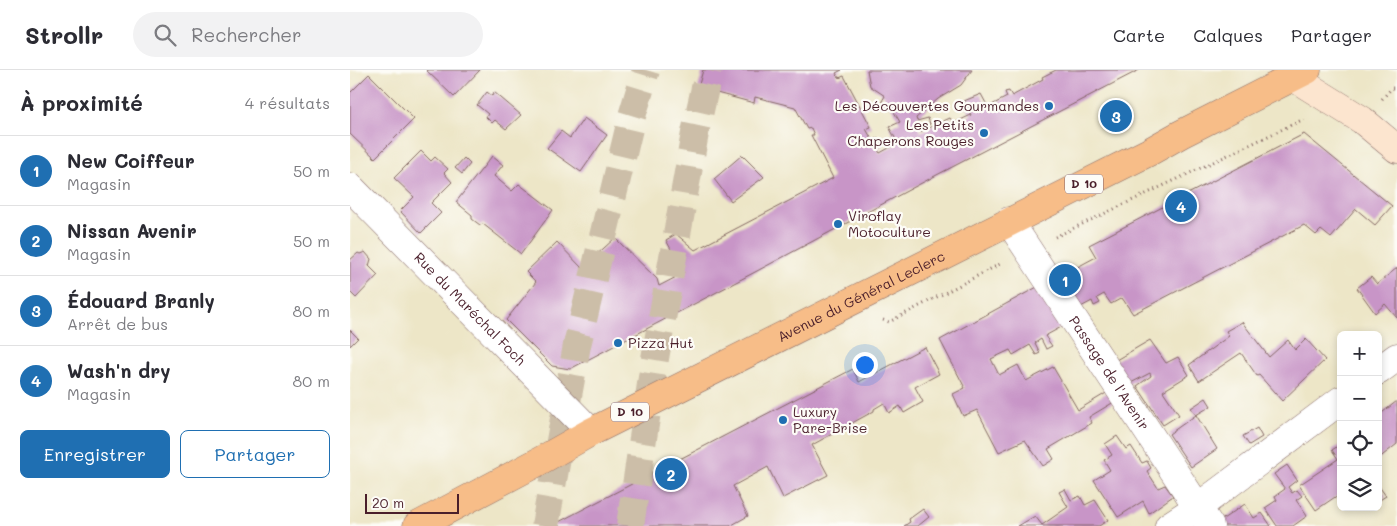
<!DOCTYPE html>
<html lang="fr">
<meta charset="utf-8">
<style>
:root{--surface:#fff;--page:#f2f2f3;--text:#2b2b33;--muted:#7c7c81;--line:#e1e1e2;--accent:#1f6fb2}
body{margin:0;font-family:Mali,sans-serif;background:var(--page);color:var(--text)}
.controls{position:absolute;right:15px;bottom:15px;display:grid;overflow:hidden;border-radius:8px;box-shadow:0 2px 8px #0003}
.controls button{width:45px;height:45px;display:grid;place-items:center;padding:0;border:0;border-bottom:1px solid var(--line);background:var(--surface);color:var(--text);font:25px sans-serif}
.scale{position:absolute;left:15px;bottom:12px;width:94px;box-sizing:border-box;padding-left:5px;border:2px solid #4a1f2b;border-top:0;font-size:14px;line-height:18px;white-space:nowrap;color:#4a1f2b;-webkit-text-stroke:4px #fdfcf7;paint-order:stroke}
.you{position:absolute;left:514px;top:294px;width:18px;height:18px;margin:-12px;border:4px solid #fff;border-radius:50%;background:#1a73e8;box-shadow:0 0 0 8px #1a73e833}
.badge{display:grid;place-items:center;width:32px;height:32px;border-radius:50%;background:var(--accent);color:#fff;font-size:16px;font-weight:700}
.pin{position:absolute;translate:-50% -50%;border:2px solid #fff;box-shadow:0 1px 5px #0006}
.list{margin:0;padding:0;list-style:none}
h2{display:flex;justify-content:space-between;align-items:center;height:65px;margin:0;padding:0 20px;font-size:21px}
h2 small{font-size:16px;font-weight:400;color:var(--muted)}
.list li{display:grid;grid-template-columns:32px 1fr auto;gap:15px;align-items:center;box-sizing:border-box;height:70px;padding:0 20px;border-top:1px solid var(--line)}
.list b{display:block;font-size:19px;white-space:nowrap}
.list p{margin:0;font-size:16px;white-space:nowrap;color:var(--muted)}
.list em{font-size:16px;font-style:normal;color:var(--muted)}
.actions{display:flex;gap:10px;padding:15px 20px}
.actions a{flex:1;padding:11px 0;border:1px solid var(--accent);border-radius:8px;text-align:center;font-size:18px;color:var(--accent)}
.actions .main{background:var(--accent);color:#fff}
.icon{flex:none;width:28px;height:28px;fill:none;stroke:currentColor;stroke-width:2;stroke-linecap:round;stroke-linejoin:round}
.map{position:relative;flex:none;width:1047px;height:456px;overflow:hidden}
header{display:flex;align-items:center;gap:30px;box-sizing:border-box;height:70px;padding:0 25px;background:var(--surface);border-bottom:1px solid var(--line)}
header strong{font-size:24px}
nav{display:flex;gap:28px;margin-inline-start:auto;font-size:18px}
.search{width:350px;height:45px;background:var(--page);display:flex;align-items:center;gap:12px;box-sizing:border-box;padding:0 18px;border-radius:28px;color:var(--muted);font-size:19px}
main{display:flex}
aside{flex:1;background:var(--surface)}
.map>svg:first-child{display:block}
.building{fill:#c895c7}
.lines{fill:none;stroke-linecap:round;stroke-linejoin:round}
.highway-tunnel{stroke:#ccbea8;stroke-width:28;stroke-dasharray:28 14;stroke-linecap:butt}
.street-casing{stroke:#836562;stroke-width:29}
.secondary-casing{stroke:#836562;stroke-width:29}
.primary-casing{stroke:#836562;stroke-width:29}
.path{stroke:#836562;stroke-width:3;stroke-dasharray:1 4;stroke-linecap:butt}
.street{stroke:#fff;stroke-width:28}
.secondary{stroke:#fce5cf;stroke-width:28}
.primary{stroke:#f7bd88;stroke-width:28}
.poi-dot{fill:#1f6fb2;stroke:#fdfcf7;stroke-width:2}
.labels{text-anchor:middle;stroke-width:4.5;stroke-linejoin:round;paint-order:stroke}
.shield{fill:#fdfcf7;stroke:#806168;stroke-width:1}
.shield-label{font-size:12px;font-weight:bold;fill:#4a1f2b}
.poi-label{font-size:14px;fill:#4a1f2b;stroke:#fdfcf7;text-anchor:start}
.street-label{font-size:14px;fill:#4a1f2b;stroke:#fdfcf7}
</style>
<header>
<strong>Strollr</strong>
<div class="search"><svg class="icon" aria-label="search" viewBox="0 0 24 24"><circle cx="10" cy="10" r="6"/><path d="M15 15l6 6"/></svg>Rechercher</div>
<nav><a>Carte</a><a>Calques</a><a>Partager</a></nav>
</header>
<main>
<aside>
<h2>À proximité<small>4 résultats</small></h2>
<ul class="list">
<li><span class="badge">1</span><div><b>New Coiffeur</b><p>Magasin</p></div><em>50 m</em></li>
<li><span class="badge">2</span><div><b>Nissan Avenir</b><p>Magasin</p></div><em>50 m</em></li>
<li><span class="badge">3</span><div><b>Édouard Branly</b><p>Arrêt de bus</p></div><em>80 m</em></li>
<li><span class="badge">4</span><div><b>Wash'n dry</b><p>Magasin</p></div><em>80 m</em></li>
</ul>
<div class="actions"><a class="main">Enregistrer</a><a>Partager</a></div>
</aside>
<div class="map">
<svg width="1047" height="456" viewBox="0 0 1047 456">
<rect width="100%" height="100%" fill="#fdfcf7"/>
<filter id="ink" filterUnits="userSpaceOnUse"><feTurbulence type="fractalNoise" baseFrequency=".02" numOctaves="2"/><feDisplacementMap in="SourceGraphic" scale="10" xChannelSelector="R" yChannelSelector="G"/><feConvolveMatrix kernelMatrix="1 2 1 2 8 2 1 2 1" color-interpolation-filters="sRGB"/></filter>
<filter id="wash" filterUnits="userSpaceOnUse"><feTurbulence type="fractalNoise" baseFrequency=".0096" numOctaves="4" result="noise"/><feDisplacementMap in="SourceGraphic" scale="20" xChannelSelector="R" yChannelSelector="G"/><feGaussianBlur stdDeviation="1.12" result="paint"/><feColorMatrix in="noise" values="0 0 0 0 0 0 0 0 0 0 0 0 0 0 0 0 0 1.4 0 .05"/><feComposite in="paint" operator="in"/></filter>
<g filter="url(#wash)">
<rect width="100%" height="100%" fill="#ede6c7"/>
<g id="blocks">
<!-- building -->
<path class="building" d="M76 0H130L104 27Z
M353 0H492L486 3 489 8 494 6 521 57 516 59 523 71 528 68 533 75 527 79 530 83 548 73 539 57 550 52 541 37 532 31 535 26 520 16 517 0H622L611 15 588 29 566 48 567 51 578 48 580 54 569 58 570 62 600 48 604 53 621 45 614 31 631 24 638 37 657 27 655 22 659 21 662 26 693 9 692 7 706 0H789L583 107 407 201 220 299 202 296 156 250 186 212 176 202 207 172 232 198 265 168 307 209 309 216 334 203 316 170 326 164 345 180 483 108 461 65H464L461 58 457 59 445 37 405 27 404 33 348 18Z
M19 4 64 49 25 88 0 64V21L1 22Z
M137 22 142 26 144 22 171 45 156 59 145 50 142 53 136 47 138 44 127 35Z
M234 48 257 65 231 102 197 78 211 61 220 68Z
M954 64 1042 136 1025 155 1006 139 981 168 971 160 966 165 954 155 783 244 772 228 761 234 754 224 747 228 750 233 744 236 742 231 727 239 707 208 746 187 739 175Z
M71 81 81 91 85 87 98 99 94 103 102 112 81 133 91 143 71 163 50 141 64 127 44 108Z
M392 85 414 107 381 131 364 109Z
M142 86 153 95 144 106 162 121 169 114 203 140 171 184 133 154 130 155 122 149V145L106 132Z
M114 88 120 94 112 104 105 98Z
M15 182 21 189 19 196 28 205 6 228 0 222V190L8 183 10 184Z
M1047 198V248L1035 234 1025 243 1007 218 1021 207 1027 214Z
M689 216 715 255 695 266 702 276 696 279 691 269 685 273 690 283 686 285 680 275 663 285 660 280 641 289 649 305 668 295 676 311 703 297 728 340 758 322 764 332 739 347 742 353 698 379 704 389 693 396 675 370 649 382 627 340 613 346 603 324 615 318 590 270Z
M892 252 919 287 938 270 945 280 956 269 975 290 932 331 909 305 907 306 891 283 849 311 839 295 879 266 876 261Z
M0 260 8 268 0 276Z
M800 270 816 293 828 287 839 305 813 321 829 345 813 355 787 316 801 306 800 303 775 316 761 293Z
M575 277 589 304 565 317 573 332 554 343 550 336 539 343 534 333 524 339V341L462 375 478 405 433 428 418 397 383 416 398 446 380 456H201L503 299 509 312Z
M856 328 861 336 846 345 841 338Z
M1047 331V374L1028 389V346Z
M846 345 867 379 841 397 819 364Z
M907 358 912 367 899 375 893 366Z
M767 366 776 379 781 376 792 393 797 391 801 398 797 401 808 418 815 415 823 426 799 443 793 431 768 447 744 410 760 400 754 390 762 385 755 374Z
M991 374V423L966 440 949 415 988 389 982 380Z
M937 395 947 410 938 417 942 423 947 420 952 426 946 430 957 446 943 456H927L915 438 927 430 925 426 935 419 924 404Z
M1028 415 1036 426 1028 431Z
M715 419 721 430 730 426 735 435 745 430 758 450 749 456H668L685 446 692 455 718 437 709 422Z
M895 434 904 448 912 443 921 456H873L870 451Z
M573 439 579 447 568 456H554L560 452 559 449Z"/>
</g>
</g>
<g filter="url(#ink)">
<use href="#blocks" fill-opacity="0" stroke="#836562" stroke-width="1"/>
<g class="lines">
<!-- highway-tunnel -->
<path class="highway-tunnel" d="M195 456 227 275 282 46 296 0
M280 456 304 294 345 63 359 0"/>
<!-- street casing -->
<g class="street-casing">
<g id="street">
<path id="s1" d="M0 117 241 362"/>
<path id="s2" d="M659 151 860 456"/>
<path d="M1028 301 1047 287"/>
<path d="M819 456 848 437 991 330"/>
</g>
</g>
<!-- secondary casing -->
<g class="secondary-casing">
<path id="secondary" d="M943 7 1012 50 1047 79"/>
</g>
<!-- primary casing -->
<g class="primary-casing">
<g id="primary">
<path id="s3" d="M67 456 188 392 241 362 799 82 831 64 957 0"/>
</g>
</g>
<!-- path -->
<path class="path" d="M1032 29 1042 18H1047
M705 167 954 49
M533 250 539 252 652 193"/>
<!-- street -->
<use href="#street" class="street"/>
<!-- secondary -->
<use href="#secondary" class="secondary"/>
<!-- primary -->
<use href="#primary" class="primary"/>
</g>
</g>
<!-- markers -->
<g class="poi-dot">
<circle cx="699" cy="36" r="5"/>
<circle cx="634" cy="63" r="5"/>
<circle cx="488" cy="154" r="5"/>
<circle cx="268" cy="273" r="5"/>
<circle cx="433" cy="350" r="5"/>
</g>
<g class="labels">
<!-- shield labels -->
<g class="shield">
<rect x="715" y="104.5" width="38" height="19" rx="4"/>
<rect x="261" y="332.5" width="38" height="19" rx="4"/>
</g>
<g class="shield-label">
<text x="734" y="118">D 10</text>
<text x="280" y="346">D 10</text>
</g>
<!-- poi labels -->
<g class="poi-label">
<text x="689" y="41" text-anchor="end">Les Découvertes Gourmandes</text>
<text x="624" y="60" text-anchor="end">Les Petits<tspan x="624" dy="16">Chaperons Rouges</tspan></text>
<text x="498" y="151">Viroflay<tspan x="498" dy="16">Motoculture</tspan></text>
<text x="278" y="278">Pizza Hut</text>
<text x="443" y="347">Luxury<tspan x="443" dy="16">Pare-Brise</tspan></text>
</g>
<!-- street labels -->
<g class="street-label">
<text dy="5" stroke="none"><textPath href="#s3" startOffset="500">Avenue du Général Leclerc</textPath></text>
<text dy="5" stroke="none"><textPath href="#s1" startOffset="171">Rue du Maréchal Foch</textPath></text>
<text dy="5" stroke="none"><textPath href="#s2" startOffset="182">Passage de l'Avenir</textPath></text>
</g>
</g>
</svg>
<div class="controls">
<button>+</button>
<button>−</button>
<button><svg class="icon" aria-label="locate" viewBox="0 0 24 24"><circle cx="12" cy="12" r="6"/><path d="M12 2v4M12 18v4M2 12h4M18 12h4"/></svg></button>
<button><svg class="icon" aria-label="layers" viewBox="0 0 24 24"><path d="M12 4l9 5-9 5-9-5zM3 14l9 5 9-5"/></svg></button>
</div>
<div class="scale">20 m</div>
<div class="you"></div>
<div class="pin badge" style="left:715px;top:210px">1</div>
<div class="pin badge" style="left:321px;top:404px">2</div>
<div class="pin badge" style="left:766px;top:46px">3</div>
<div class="pin badge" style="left:831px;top:136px">4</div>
</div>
</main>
